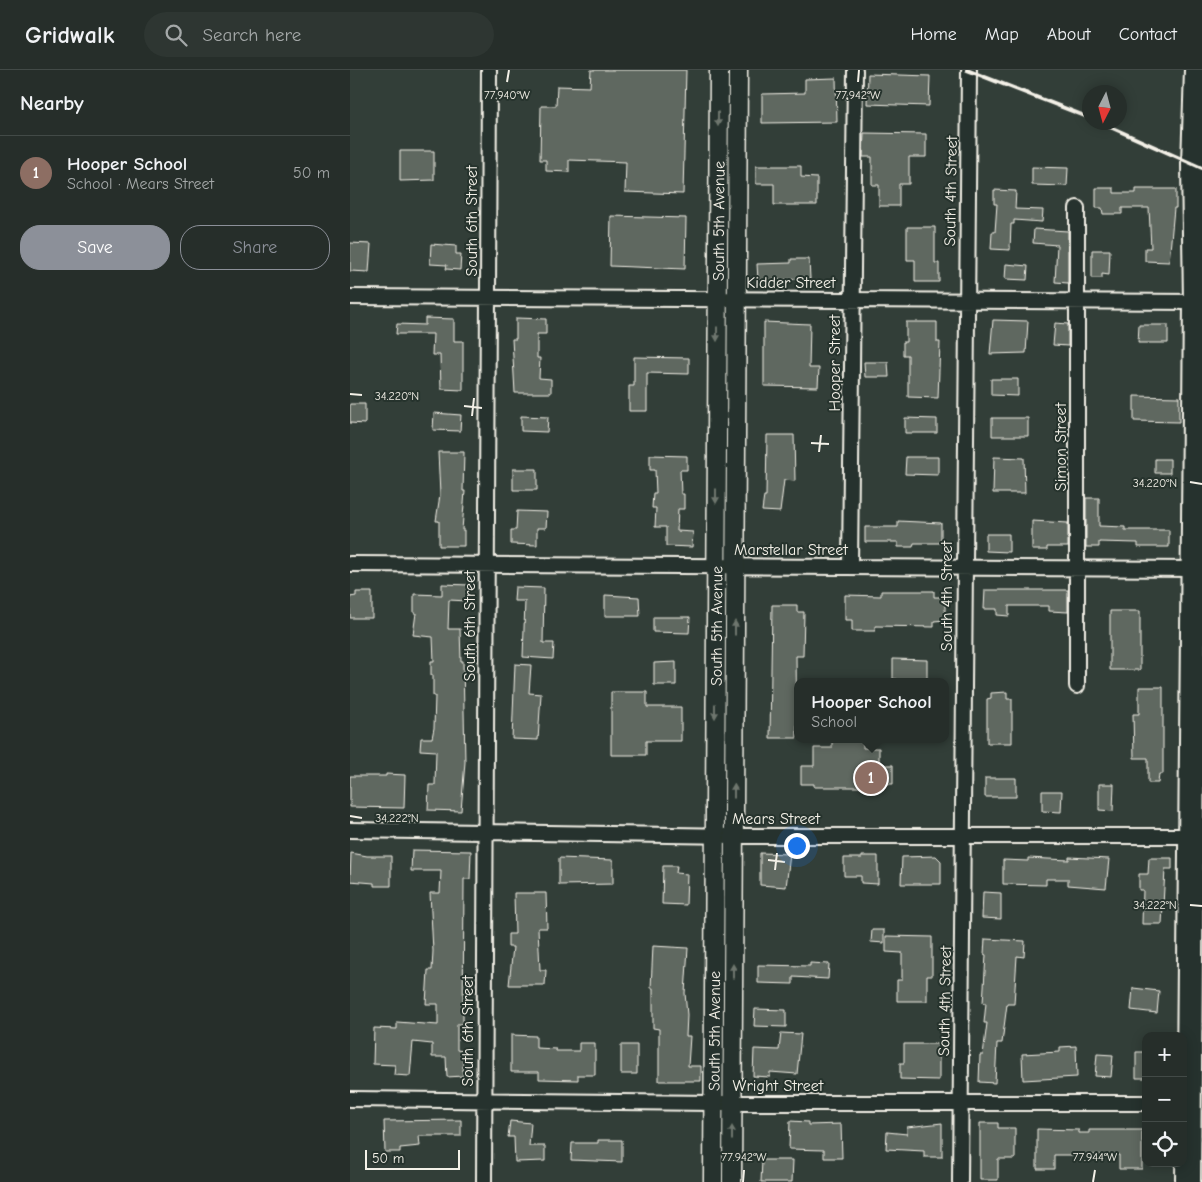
<!DOCTYPE html>
<meta charset="utf-8">
<style>
:root{--surface:#262e2a;--page:#2e3632;--text:#f1f3f6;--muted:#a4a8a8;--line:#424a47;--accent:#8c9099}
body{margin:0;font-family:"Comic Neue",sans-serif;background:var(--page);color:var(--text)}
.controls{position:absolute;right:15px;bottom:15px;display:grid;overflow:hidden;border-radius:10px;box-shadow:0 2px 12px #0003}
.controls button{width:45px;height:45px;display:grid;place-items:center;padding:0;border:0;border-bottom:1px solid var(--line);background:var(--surface);color:var(--text);font:25px sans-serif}
.compass{position:absolute;left:732px;top:15px;width:45px;height:45px;border-radius:50%;background:var(--surface);box-shadow:0 2px 12px #0003;rotate:186deg}
.scale{position:absolute;left:15px;bottom:12px;width:95px;box-sizing:border-box;padding-left:5px;border:2px solid #f4f1e8;border-top:0;font-size:14px;line-height:18px;white-space:nowrap;color:#f4f1e8;-webkit-text-stroke:4px #26332d;paint-order:stroke}
.you{position:absolute;left:446px;top:775px;width:18px;height:18px;margin:-12px;border:4px solid #fff;border-radius:50%;background:#1a73e8;box-shadow:0 0 0 8px #1a73e833}
.badge{display:grid;place-items:center;width:32px;height:32px;border-radius:50%;background:var(--accent);color:#fff;font-size:16px;font-weight:700}
.pin{position:absolute;translate:-50% -50%;border:2px solid #fff;box-shadow:0 1px 5px #0006}
.popup{position:absolute;left:444px;top:608px;width:155px;height:65px;box-sizing:border-box;display:grid;place-content:center;border-radius:10px;background:var(--surface);filter:drop-shadow(0 1px 4px #0005);font-size:16px;white-space:nowrap;color:var(--muted)}
.popup b{font-size:19px;color:var(--text)}
.popup::after{content:'';position:absolute;left:50%;top:100%;margin-left:-10px;border:10px solid transparent;border-top-color:var(--surface)}
.list{margin:0;padding:0;list-style:none}
h2{display:flex;justify-content:space-between;align-items:center;height:65px;margin:0;padding:0 20px;font-size:21px}
h2 small{font-size:16px;font-weight:400;color:var(--muted)}
.list li{display:grid;grid-template-columns:32px 1fr auto;gap:15px;align-items:center;box-sizing:border-box;height:75px;padding:0 20px;border-top:1px solid var(--line)}
.list b{display:block;font-size:19px;white-space:nowrap}
.list p{margin:0;font-size:16px;white-space:nowrap;color:var(--muted)}
.list em{font-size:16px;font-style:normal;color:var(--muted)}
.actions{display:flex;gap:10px;padding:15px 20px}
.actions a{flex:1;padding:11px 0;border:1px solid var(--accent);border-radius:20px;text-align:center;font-size:18px;color:var(--accent)}
.actions .main{background:var(--accent);color:#fff}
.icon{flex:none;width:28px;height:28px;fill:none;stroke:currentColor;stroke-width:2;stroke-linecap:round;stroke-linejoin:round}
.map{position:relative;flex:none;width:852px;height:1112px;overflow:hidden}
header{display:flex;align-items:center;gap:30px;box-sizing:border-box;height:70px;padding:0 25px;background:var(--surface);border-bottom:1px solid var(--line)}
header strong{font-size:24px}
nav{display:flex;gap:28px;margin-inline-start:auto;font-size:18px}
.search{width:350px;height:45px;background:var(--page);display:flex;align-items:center;gap:12px;box-sizing:border-box;padding:0 18px;border-radius:28px;color:var(--muted);font-size:19px}
main{display:flex}
aside{flex:1;background:var(--surface)}
.map>svg:first-child{display:block}
.building{fill:#5f6861;stroke:#f4f1e8}
.lines{fill:none;stroke-linecap:round;stroke-linejoin:round}
.minor-casing{stroke:#f4f1e8;stroke-width:18}
.tertiary-casing{stroke:#f4f1e8;stroke-width:21}
.trunk-casing{stroke:#f4f1e8;stroke-width:28}
.minor{stroke:#26332d;stroke-width:14}
.tertiary{stroke:#26332d;stroke-width:18}
.trunk{stroke:#26332d;stroke-width:24}
.rail{stroke:#f4f1e8;stroke-width:4}
.oneway{fill:#6e766e}
.ticks{fill:none;stroke:#f4f1e8;stroke-width:2}
.labels{text-anchor:middle;stroke-width:4;stroke-linejoin:round;paint-order:stroke}
.street-label{font-size:16px;fill:#f4f1e8;stroke:#26332d}
.ticks-label{font-size:12px;text-anchor:middle;fill:#f4f1e8;stroke:#26332d;stroke-width:4;stroke-linejoin:round;paint-order:stroke}
</style>
<header>
<strong>Gridwalk</strong>
<div class="search"><svg class="icon" aria-label="search" viewBox="0 0 24 24"><circle cx="10" cy="10" r="6"/><path d="M15 15l6 6"/></svg>Search here</div>
<nav><a>Home</a><a>Map</a><a>About</a><a>Contact</a></nav>
</header>
<main>
<aside>
<h2>Nearby<small></small></h2>
<ul class="list">
<li><span class="badge" style="background:#8d6e63">1</span><div><b>Hooper School</b><p>School · Mears Street</p></div><em>50 m</em></li>
</ul>
<div class="actions"><a class="main">Save</a><a>Share</a></div>
</aside>
<div class="map">
<svg width="852" height="1112" viewBox="0 0 852 1112">
<rect width="100%" height="100%" fill="#323e38"/>
<filter id="ink" filterUnits="userSpaceOnUse"><feTurbulence type="fractalNoise" baseFrequency=".02" numOctaves="2"/><feDisplacementMap in="SourceGraphic" scale="10" xChannelSelector="R" yChannelSelector="G"/><feConvolveMatrix kernelMatrix="1 2 1 2 8 2 1 2 1" color-interpolation-filters="sRGB"/></filter>
<g filter="url(#ink)">
<!-- building -->
<path class="building" d="M241 0H336L333 124 275 122 276 92 219 90V102L196 101V90H190L191 36H206L207 16 240 17Z
M518 4 580 6 579 36 517 34Z
M486 8 487 52 412 53V24L455 23V9Z
M514 63 576 64V87H559V114H549V136H529V115H522V87H513Z
M50 81H84V110L50 111Z
M406 96H451V107L467 108V135H424V114H406Z
M682 97 718 98 717 116 682 115Z
M746 118H764V123H786V119H826V138H824L819 192 795 191V178H801L799 138H772V144H753L752 138H746Z
M644 120 666 121 665 139 693 140 692 152 664 150V154H661L660 180 641 179 642 162H645L647 134H644Z
M261 146 336 148 335 199 260 196Z
M557 157H585V193H589V212H565V190H557Z
M684 159 718 161V213L705 212 707 175 683 173Z
M0 173 21 174 19 202 0 201Z
M81 174 106 176V184H111L110 200 96 199 97 195 80 194Z
M742 180H760L759 205 752 204V208H742Z
M441 189H459L460 209 408 210 407 194 441 193Z
M656 194 678 196 677 210 655 209Z
M75 248 104 249V271H113V320L91 319 90 285H82L83 264H46L47 254 75 255Z
M166 248 196 249V264H187V288H190L189 308 201 309V323H165L162 269H166Z
M643 250 678 251 676 283 640 284Z
M414 252 460 254 459 298H469L468 317 414 316Z
M556 252H587V272H590L588 328 558 327V285H553V272H556Z
M705 253 718 254V276L703 275Z
M789 255H818V273H788Z
M284 287 339 288V304L297 303V341H279V316H284Z
M514 292H538L539 307H515Z
M641 309H668V326L641 325Z
M784 326 829 327V352L784 351Z
M0 334H15V354L0 353Z
M84 343 111 345 110 361 83 360Z
M171 346 198 347 197 362 171 361Z
M555 348 587 349V363H555Z
M642 348H678V366H642Z
M417 365H444L445 411 434 410 430 442 412 441 414 426H416Z
M88 382H114L113 421H115L112 460H114V476H89V451H86L90 425Z
M300 385 337 386V400H330L331 424H334V439H328L327 461 343 462 342 477 316 476V457H305L306 438H302L303 423H306L305 400H300Z
M556 387H588V405L555 404Z
M644 387 674 388 675 423H643Z
M805 389H820V403H805Z
M163 399H187V420H163Z
M736 428H749V456L775 457V460H819V477H788V473L749 472V477H736Z
M167 441 197 442 196 458H187V475L161 474V460H166Z
M548 451 591 453V473H564L563 477H548V472H515V457H548Z
M682 451 718 453V477H697V480H682Z
M636 464H659V482L636 481Z
M92 514 119 515 118 531 99 530 98 559H110L111 591H113L115 692 111 741 78 740 79 715H85L86 681 70 680 71 668H82L84 658 85 626H83V605H81V591H84L83 567 63 565 66 543H64V524L92 525Z
M165 517 194 518 193 573H204L203 589 173 587 175 531H164Z
M635 520H718V542L699 541V536H659V546L647 545V539H634Z
M531 521H584V527H595V550L584 551V557L525 556V561H502V550H495V525L531 526Z
M6 522H22V548H0V527L6 526Z
M255 525 289 527 290 546H255Z
M422 535H447V542H454L453 586H446L447 668H420Z
M760 541H790V600H760Z
M303 547H340L339 563 303 562Z
M543 589 577 590V609H573V612H547V609H543Z
M326 592V615H304V593Z
M165 594 181 595 179 623 191 624 188 670 162 669Z
M789 617H813V704H809L808 713H798V688H784L783 644H789Z
M261 622H297V637H331V671H296V685H261Z
M657 622V629H662V673H637V629L641 628V623Z
M482 671H513V678H529V695H543V714H529V717H464V714H451V696H464V678H482Z
M36 704 55 705 54 738 0 737V706H36Z
M635 708H666V727H635Z
M749 714H764L763 741 749 740Z
M692 721H712L711 742 692 741Z
M62 780 121 781 120 809H114L113 954H107V980L113 981V1006L97 1007 96 987H82V974L63 972 60 1006 44 1005 45 995 23 994 24 958 47 959V952L88 955V934H76L78 900H82L83 881 80 823H90L91 801H61Z
M1 783 17 786H41V816H24V813L0 811Z
M410 783 440 784 436 817 410 815Z
M512 786H528V814L511 813V806H494V788H512Z
M586 786 591 791V814H551L552 787Z
M719 787 759 789 756 818 718 815V809H696V815L653 814V790L678 791V788L719 790Z
M209 788 263 790V814L209 815Z
M799 788H822V799H815L812 854H792L793 820H789V804H798Z
M313 796H327L326 803 337 804 336 835 312 834Z
M633 822 651 823V849L632 848Z
M164 823H196L197 858H188L190 900H196L195 915H159L163 877H158V864H165Z
M522 860H534V873L521 872Z
M536 866 582 867V906H577V931H547V910H552V883L536 882Z
M635 869 675 871 674 887 667 886 664 934H657L652 973H647L645 1013 629 1012 630 985H633L637 953H634L636 933H633L636 885 634 884Z
M303 876 338 878 335 923 337 945 336 966H340L338 996H351V1011H309V959L303 958V918H301Z
M460 893 479 894 478 909 443 907V914L408 913V895L460 896Z
M783 918 809 921 807 943 781 940Z
M405 939 436 940V957L404 956Z
M431 963 451 964 447 1004 420 1002V1007L403 1006 404 979 429 980Z
M161 965 186 966V978L206 979V981H229V973H245V1005H228V1010L189 1009V1002H161Z
M554 974H589V1010L550 1009V993H554Z
M271 975H287V1004H271Z
M726 976 727 1007 673 1010 672 984 710 982V977Z
M786 982H796V1008H786Z
M747 984 763 985 761 1007 745 1006Z
M111 1050V1066H69L70 1076 50 1078V1082H35L34 1051Z
M160 1051 181 1053 179 1076H195V1091L165 1092 164 1067H158Z
M440 1051 458 1052V1055L491 1054 492 1088H474V1080L439 1079Z
M592 1053V1087H574V1081L536 1079 537 1062 557 1064V1057Z
M630 1053H648V1058H665V1089H648V1110H630Z
M687 1059 729 1060V1063H739V1060H792V1099H769V1085H704V1099H687Z
M248 1070H272V1092L221 1090 222 1073H248Z
M412 1090H443L442 1112H411Z"/>
<g class="lines">
<!-- minor casing -->
<g class="minor-casing">
<path id="minor" d="M0 227 851 232
M0 494 849 499
M500 497 505 0
M727 616V138
M0 760 384 766H846
M0 1029 363 1033H796
M134 1112 139 0
M610 1112 619 0"/>
</g>
<!-- tertiary casing -->
<g class="tertiary-casing">
<g id="tertiary">
<path id="s1" d="M363 1112 369 0"/>
<path d="M382 1112 388 0"/>
</g>
</g>
<!-- trunk casing -->
<g class="trunk-casing">
<path id="trunk" d="M838 1112 846 232 844 94 847 0"/>
</g>
<!-- minor -->
<use href="#minor" class="minor"/>
<!-- tertiary -->
<use href="#tertiary" class="tertiary"/>
<!-- trunk -->
<use href="#trunk" class="trunk"/>
<!-- rail -->
<path class="rail" d="M617 0 740 48
M749 52 852 98"/>
</g>
<!-- one-way arrows -->
<defs><path id="oneway-solid" d="M-6-.8H1V-3.2L6.5 0L1 3.2V.8H-6Z" transform="scale(1.25)"/></defs>
<g class="oneway">
<use href="#oneway-solid" transform="translate(368 49) rotate(90)"/>
<use href="#oneway-solid" transform="translate(367 264) rotate(90)"/>
<use href="#oneway-solid" transform="translate(366 426) rotate(90)"/>
<use href="#oneway-solid" transform="translate(385 558) rotate(-90)"/>
<use href="#oneway-solid" transform="translate(365 641) rotate(90)"/>
<use href="#oneway-solid" transform="translate(384 721) rotate(-90)"/>
<use href="#oneway-solid" transform="translate(383 901) rotate(-90)"/>
<use href="#oneway-solid" transform="translate(382 1063) rotate(-90)"/>
</g>
</g>
<!-- ticks -->
<path class="ticks" d="M157 12 159 0M508 12 509 0M0 324 12 325M114 336 132 338M122 346 124 328M461 373 479 374M469 382 471 365M840 412 852 414M0 746 12 748M418 790 435 792M425 800 427 783M840 835 852 836M393 1112 394 1100M743 1112 745 1100"/>
<g class="labels">
<!-- street labels -->
<g class="street-label">
<text transform="translate(600 121) rotate(-89)" y="6">South 4th Street</text>
<text transform="translate(121 151) rotate(-90)" y="6">South 6th Street</text>
<text dy="6" stroke="none"><textPath href="#s1" startOffset="961">South 5th Avenue</textPath></text>
<text x="441" y="218">Kidder Street</text>
<text transform="translate(484 293) rotate(-90)" y="6">Hooper Street</text>
<text transform="translate(710 377) rotate(-90)" y="6">Simon Street</text>
<text x="441" y="485">Marstellar Street</text>
<text transform="translate(596 526) rotate(-90)" y="6">South 4th Street</text>
<text transform="translate(119 556) rotate(-90)" y="6">South 6th Street</text>
<text dy="6" stroke="none"><textPath href="#s1" startOffset="556">South 5th Avenue</textPath></text>
<text x="426" y="754">Mears Street</text>
<text transform="translate(594 931) rotate(-89)" y="6">South 4th Street</text>
<text transform="translate(117 961) rotate(-90)" y="6">South 6th Street</text>
<text dy="6" stroke="none"><textPath href="#s1" startOffset="151">South 5th Avenue</textPath></text>
<text x="428" y="1021">Wright Street</text>
</g>
</g>
<g class="ticks-label">
<text x="157" y="29">77.940°W</text>
<text x="508" y="29">77.942°W</text>
<text x="47" y="330">34.220°N</text>
<text x="805" y="417">34.220°N</text>
<text x="47" y="752">34.222°N</text>
<text x="805" y="839">34.222°N</text>
<text x="394" y="1091">77.942°W</text>
<text x="745" y="1091">77.944°W</text>
</g>
</svg>
<div class="controls">
<button>+</button>
<button>−</button>
<button><svg class="icon" aria-label="locate" viewBox="0 0 24 24"><circle cx="12" cy="12" r="6"/><path d="M12 2v4M12 18v4M2 12h4M18 12h4"/></svg></button>
</div>
<svg class="compass" viewBox="-18 -18 36 36"><path d="M0-13l5 13h-10z" fill="#e53935"/><path d="M0 13l5-13h-10z" fill="#a4a8a8"/></svg>
<div class="scale">50 m</div>
<div class="you"></div>
<div class="pin badge" style="left:521px;top:708px;background:#8d6e63">1</div>
<div class="popup"><b>Hooper School</b>School</div>
</div>
</main>
